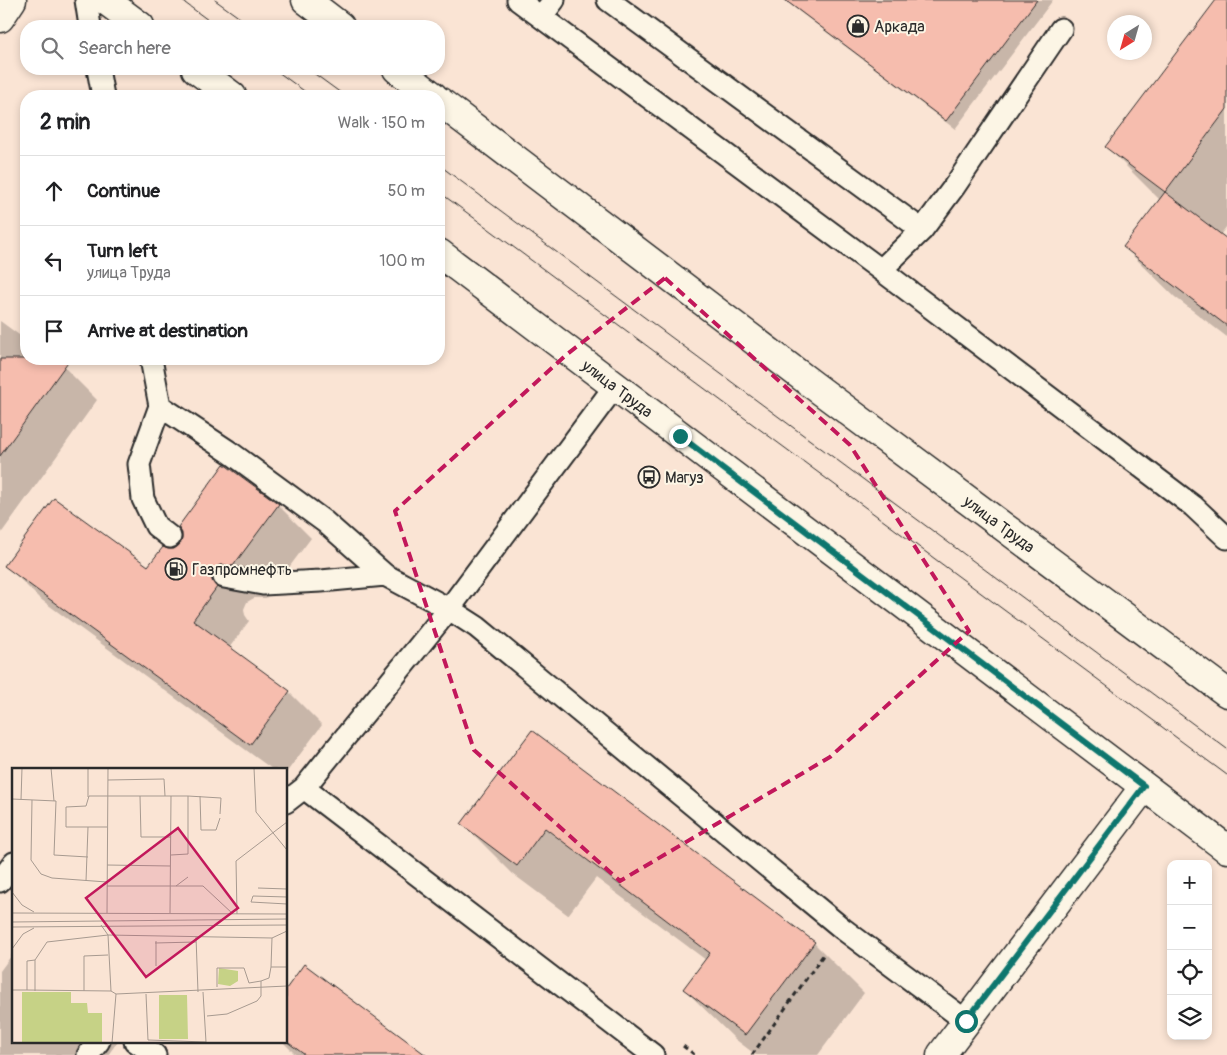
<!DOCTYPE html>
<meta charset="utf-8">
<style>
:root{--surface:#fff;--page:#f2f2f2;--text:#202124;--muted:#757577;--line:#e0e0e0}
body{margin:0;font-family:Pangolin,sans-serif;background:var(--page);color:var(--text)}
.controls{position:absolute;right:15px;bottom:15px;display:grid;overflow:hidden;border-radius:10px;box-shadow:0 2px 8px #0003}
.controls button{width:45px;height:45px;display:grid;place-items:center;padding:0;border:0;border-bottom:1px solid var(--line);background:var(--surface);color:var(--text);font:25px sans-serif}
.compass{position:absolute;left:1107px;top:15px;width:45px;height:45px;border-radius:50%;background:var(--surface);box-shadow:0 2px 8px #0003;rotate:217deg}
.stop{position:absolute;width:15px;height:15px;margin:-11px;border:4px solid #0f766e;border-radius:50%;background:#fff}
.stop.end{background:#0f766e;border-color:#fff;box-shadow:0 1px 5px #0008}
.list{margin:0;padding:0;list-style:none}
h2{display:flex;justify-content:space-between;align-items:center;height:65px;margin:0;padding:0 20px;font-size:21px}
h2 small{font-size:16px;font-weight:400;color:var(--muted)}
.list li{display:grid;grid-template-columns:32px 1fr auto;gap:15px;align-items:center;box-sizing:border-box;height:70px;padding:0 20px;border-top:1px solid var(--line)}
.list b{display:block;font-size:19px;white-space:nowrap}
.list p{margin:0;font-size:16px;white-space:nowrap;color:var(--muted)}
.list em{font-size:16px;font-style:normal;color:var(--muted)}
.icon{flex:none;width:28px;height:28px;fill:none;stroke:currentColor;stroke-width:2;stroke-linecap:round;stroke-linejoin:round}
.map{position:relative;flex:none;width:1227px;height:1055px;overflow:hidden}
.search{position:absolute;background:var(--surface);box-shadow:0 2px 8px #0003;left:20px;top:20px;width:425px;height:55px;display:flex;align-items:center;gap:12px;box-sizing:border-box;padding:0 18px;border-radius:20px;color:var(--muted);font-size:19px}
.panel{position:absolute;background:var(--surface);box-shadow:0 2px 8px #0003;left:20px;top:90px;width:425px;height:275px;border-radius:20px}
.map>svg:first-child{display:block}
.shadow{fill:#0003}
.building{fill:#f6bdae;stroke:#2b2b2b}
.lines{fill:none;stroke-linecap:round;stroke-linejoin:round}
.service-casing{stroke:#2b2b2b;stroke-width:25}
.minor-casing{stroke:#2b2b2b;stroke-width:31}
.tertiary-casing{stroke:#2b2b2b;stroke-width:31}
.secondary-casing{stroke:#2b2b2b;stroke-width:31}
.path{stroke:#2b2b2b;stroke-width:3;stroke-dasharray:5 4;stroke-linecap:butt}
.service{stroke:#fcf5e5;stroke-width:21}
.minor{stroke:#fcf5e5;stroke-width:28}
.tertiary{stroke:#fcf5e5;stroke-width:28}
.secondary{stroke:#fcf5e5;stroke-width:28}
.tram{stroke:#2b2b2b;stroke-width:1}
.route{stroke:#0f766e;stroke-width:6}
.marked{fill:none;stroke:#c2185b;stroke-width:4;stroke-dasharray:10 6;stroke-linejoin:round}
.labels{text-anchor:middle;stroke-width:4;stroke-linejoin:round;paint-order:stroke}
.poi-label{font-size:16px;fill:#2b2b2b;stroke:#fcf5e5;text-anchor:start}
.street-label{font-size:16px;fill:#2b2b2b;stroke:#fcf5e5}
.inset-road{fill:none;stroke:#a79a90;stroke-width:1}
.view{fill:#c2185b;fill-opacity:0.15;stroke:#c2185b;stroke-width:2.5}
.inset-edge{fill:none;stroke:#2b2b2b;stroke-width:2.5}
</style>
<div class="map">
<svg width="1227" height="1055" viewBox="0 0 1227 1055">
<rect width="100%" height="100%" fill="#fae4d4"/>
<filter id="ink" filterUnits="userSpaceOnUse"><feTurbulence type="fractalNoise" baseFrequency=".02" numOctaves="2"/><feDisplacementMap in="SourceGraphic" scale="10" xChannelSelector="R" yChannelSelector="G"/><feConvolveMatrix kernelMatrix="1 2 1 2 8 2 1 2 1" color-interpolation-filters="sRGB"/></filter>
<g filter="url(#ink)">
<!-- shadow -->
<path class="shadow" d="M784 0H1053L955 129Z
M1217 0H1227V226L1220 235 1227 240V337L1175 297 1124 247 1160 200 1107 147Z
M0 321 26 340V359H53L64 367 97 400 0 535Z
M225 466 278 505 311 538 266 598H254L247 602 244 609 245 615 249 621 229 648 289 692 322 725 286 773V769H272L39 598 6 565 148 568 181 545Z
M532 732 814 943 864 993 818 1055H756L735 1039 684 989 706 960 596 878 568 915 513 874 463 824Z
M14 952V1041H118L108 1055H0V971Z
M286 991 424 1055H296L282 1041H286Z"/>
<!-- building -->
<path class="building" d="M785 0H1037L946 121Z
M1216 0H1227V109L1165 192 1105 147Z
M1165 192 1227 239V326L1123 247Z
M0 359H70L0 456Z
M224 464 279 504 233 566 220 565 214 569 212 575V581L217 587 193 620 290 691 250 745 4 566 54 498 148 566 163 547 168 549H174L180 544 182 539V533L178 527Z
M532 730 815 942 745 1035 683 989 710 953 545 828 517 866 461 824Z
M304 964 426 1055H305L286 1041V989Z"/>
<g class="lines">
<!-- service casing -->
<g class="service-casing">
<path id="service" d="M86 0 90 26
M518 0 881 270 1193 506 1227 538
M608 0 922 230
M541 17 554 0
M98 69 103 96
M881 270 922 230 954 187 1061 29
M151 359 160 406 231 453 325 522 385 575 449 609 477 627 843 929 966 1021
M160 406 139 464 143 499 156 526 170 537
M224 577 263 584 321 581 385 575
M304 788 653 1055
M286 802 304 788 449 609 615 386
M0 881 14 863
M135 1041 155 1055
M88 1055 99 1041"/>
</g>
<!-- minor casing -->
<g class="minor-casing">
<path id="minor" d="M0 18 12 0"/>
</g>
<!-- tertiary casing -->
<g class="tertiary-casing">
<path id="tertiary" d="M941 1055 1144 787"/>
</g>
<!-- secondary casing -->
<g class="secondary-casing">
<g id="secondary">
<path d="M105 0 140 26"/>
<path d="M306 0 340 26"/>
<path d="M196 69 232 96"/>
<path d="M397 69 433 96"/>
<path id="s1" d="M439 101 813 385 1227 693"/>
<path id="s2" d="M439 253 1227 849"/>
</g>
</g>
<!-- path -->
<path class="path" d="M683 1046 695 1055
M752 1055 824 954"/>
<!-- service -->
<use href="#service" class="service"/>
<!-- minor -->
<use href="#minor" class="minor"/>
<!-- tertiary -->
<use href="#tertiary" class="tertiary"/>
<!-- secondary -->
<use href="#secondary" class="secondary"/>
<!-- tram -->
<path class="tram" d="M181 0 216 26
M215 0 251 26
M274 69 311 96
M308 69 345 96
M439 165 1227 749
M439 192 1227 775"/>
</g>
</g>
<g class="lines" filter="url(#ink)">
<!-- route -->
<path class="route" d="M680 436 1144 786 966 1021"/>
</g>
<!-- marked area -->
<path class="marked" d="M665 278 850 445 969 631 830 757 620 881 474 750 395 511 566 355Z"/>
<!-- icons -->
<defs>
<g id="shop-ring" transform="scale(1.125)"><circle r="9.5" fill="#fcf5e5" stroke="#2b2b2b" stroke-width="1.5"/><path d="M-5-2.5h2.3a2.7 3.5 0 0 1 5.4 0H5L5.5 6h-11ZM-1.5-2.5h3a1.5 2.3 0 0 0-3 0Z" fill="#2b2b2b"/></g>
<g id="bus-ring" transform="scale(1.125)"><circle r="9.5" fill="#fcf5e5" stroke="#2b2b2b" stroke-width="1.5"/><path d="M-5-6H5V4H4V6H2V4H-2V6H-4V4H-5ZM-3.5-4V0h7V-4ZM-3.5 1.2v1.5H-2V1.2ZM2 1.2v1.5H3.5V1.2Z" fill="#2b2b2b"/></g>
<g id="fuel-ring" transform="scale(1.125)"><circle r="9.5" fill="#fcf5e5" stroke="#2b2b2b" stroke-width="1.5"/><path d="M-5.5-6h7V0h2V4h1.3V-2.5L3-4.5l.8-.8L6-3V5H2.5V1h-1V6h-7ZM-4.2-4.7v3.2H.2V-4.7Z" fill="#2b2b2b"/></g>
</defs>
<g fill-rule="evenodd">
<use href="#shop-ring" x="858" y="26"/>
<use href="#bus-ring" x="649" y="477"/>
<use href="#fuel-ring" x="176" y="569"/>
</g>
<g class="labels">
<!-- poi labels -->
<g class="poi-label">
<text x="874" y="32">Аркада</text>
<text x="665" y="483">Магуз</text>
<text x="192" y="575">Газпромнефть</text>
</g>
<!-- street labels -->
<g class="street-label">
<text dy="6" stroke="none"><textPath href="#s2" startOffset="224">улица Труда</textPath></text>
<text dy="6" stroke="none"><textPath href="#s1" startOffset="702">улица Труда</textPath></text>
</g>
</g>
<!-- overview -->
<g transform="translate(12 768)">
<rect width="275" height="275" fill="#fae4d4"/>
<path d="M207 200 226 203V213L218 218 206 216ZM10 224H59V235H75L76 245H90V275H10ZM147 227H175L176 271H147Z" fill="#c6d286"/>
<path class="inset-road" d="M39 0 42 33M76 0V29M242 0 244 44 275 82M96 12 152 11 153 28M128 28H176V86L159 87M176 28 209 30 208 46M188 28 189 62H204L208 50M0 31 44 33 42 87 76 89M9 32 10 0M20 32 19 92 29 106 40 110 95 114M95 59H54V39L74 38 77 28H128L129 69H159M95 97 158 98M74 113 76 59M95 118H191L221 146M164 118 176 109M246 120 275 121M0 124 10 137 22 144M275 129 241 128 239 134 275 136M0 145 275 146M95 145 96 0M158 145 159 28M225 146 224 93 275 54M0 154 275 151M89 157 96 167 99 223 104 226 275 218M0 159 275 157M184 169 186 224M144 173V198M143 175 184 174M0 181 11 166 22 160M23 192 35 174 96 167 260 170M259 199 260 170 275 163M249 213 257 210 259 199H275M0 222H15V193L23 192V223M15 222 99 223M72 223V188L96 187M134 226 136 272 194 274 191 224M195 248 215 246 245 233 249 228V213L237 215 232 200H205V219M100 275 104 226"/>
<path class="view" d="M166 60 226 140 134 209 74 130Z"/>
<rect width="275" height="275" class="inset-edge"/>
</g>
</svg>
<div class="controls">
<button>+</button>
<button>−</button>
<button><svg class="icon" aria-label="locate" viewBox="0 0 24 24"><circle cx="12" cy="12" r="6"/><path d="M12 2v4M12 18v4M2 12h4M18 12h4"/></svg></button>
<button><svg class="icon" aria-label="layers" viewBox="0 0 24 24"><path d="M12 4l9 5-9 5-9-5zM3 14l9 5 9-5"/></svg></button>
</div>
<svg class="compass" viewBox="-18 -18 36 36"><path d="M0-13l5 13h-10z" fill="#e53935"/><path d="M0 13l5-13h-10z" fill="#757577"/></svg>
<div class="stop" style="left:966px;top:1021px"></div>
<div class="stop end" style="left:680px;top:436px"></div>
<div class="search"><svg class="icon" aria-label="search" viewBox="0 0 24 24"><circle cx="10" cy="10" r="6"/><path d="M15 15l6 6"/></svg>Search here</div>
<section class="panel">
<h2>2 min<small>Walk · 150 m</small></h2>
<ul class="list">
<li><svg class="icon" aria-label="ahead" viewBox="0 0 24 24"><path d="M12 20V5M6 11l6-6 6 6"/></svg><div><b>Continue</b></div><em>50 m</em></li>
<li><svg class="icon" aria-label="left" viewBox="0 0 24 24"><path d="M17 20v-9H6M10 6l-5 5 5 5"/></svg><div><b>Turn left</b><p>улица Труда</p></div><em>100 m</em></li>
<li><svg class="icon" aria-label="arrive" viewBox="0 0 24 24"><path d="M6 21V4h12l-3 4 3 4H6"/></svg><div><b>Arrive at destination</b></div></li>
</ul>
</section>
</div>
